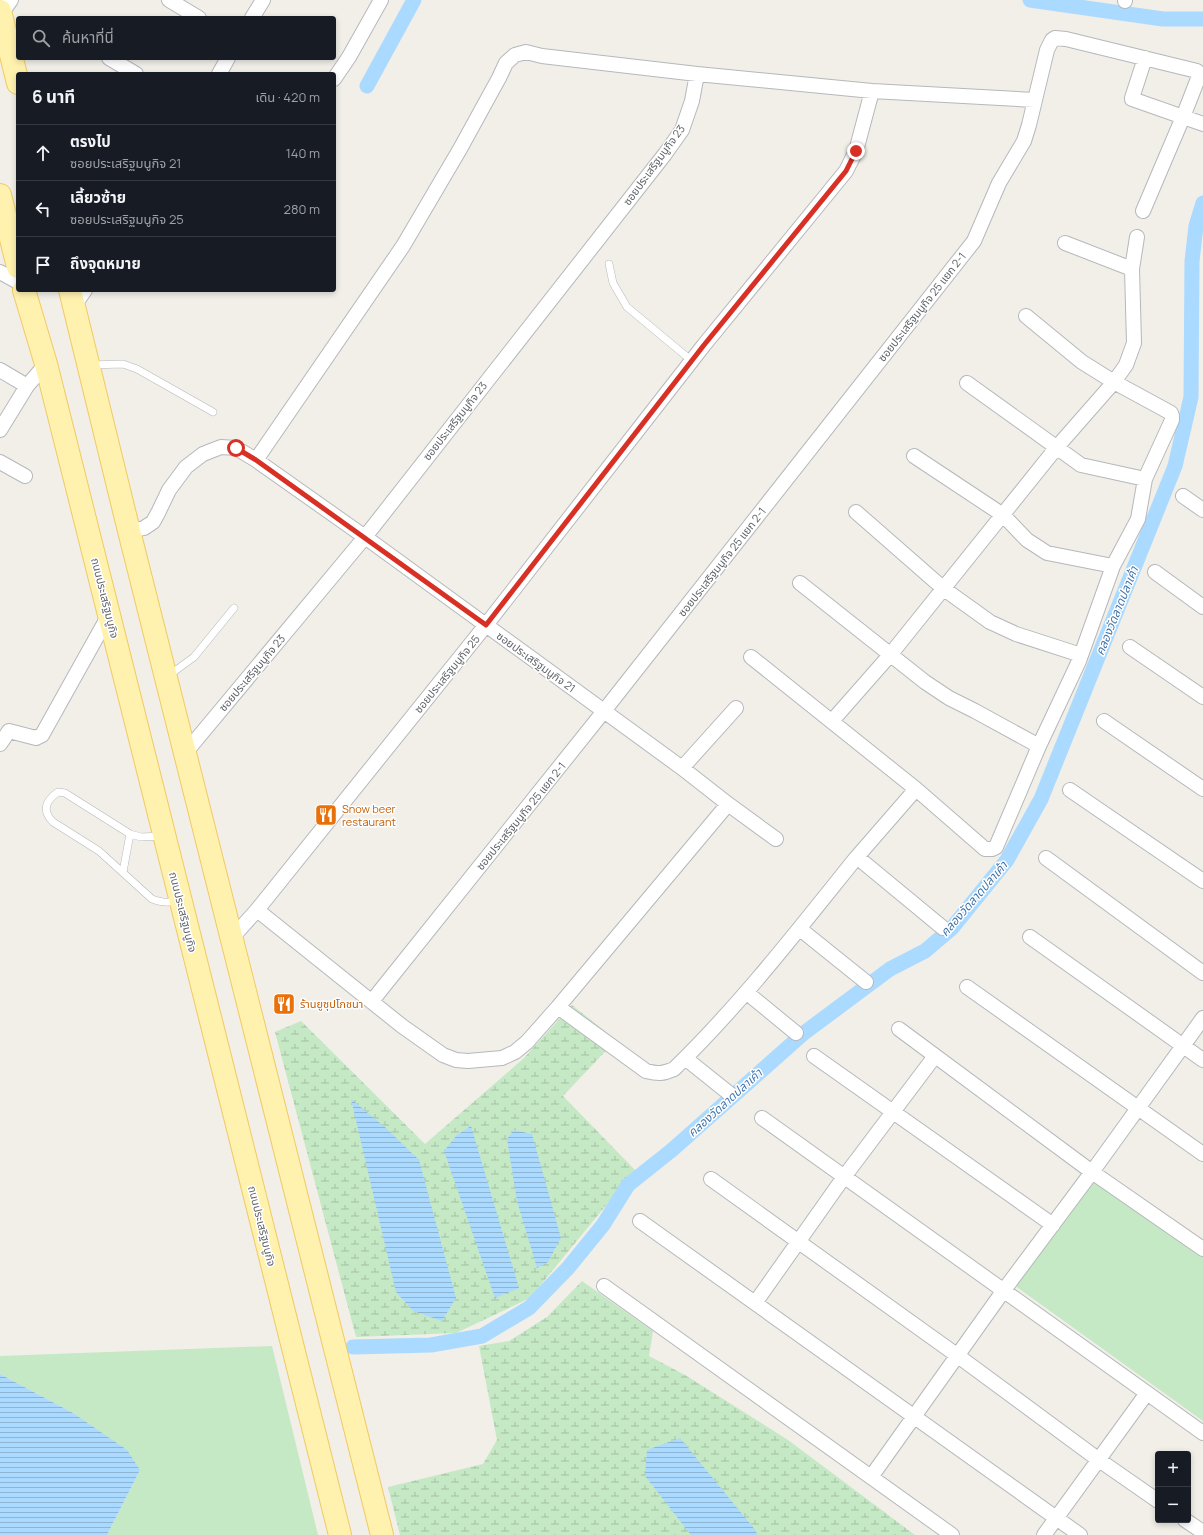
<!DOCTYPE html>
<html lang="th">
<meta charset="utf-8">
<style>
:root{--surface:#171b24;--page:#242831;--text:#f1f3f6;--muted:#9ea1a6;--line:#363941}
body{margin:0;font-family:Manrope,"Noto Sans Thai",sans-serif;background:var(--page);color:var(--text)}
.controls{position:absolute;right:12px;bottom:12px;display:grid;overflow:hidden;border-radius:4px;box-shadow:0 2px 6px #0003}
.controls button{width:36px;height:36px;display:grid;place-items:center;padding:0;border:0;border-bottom:1px solid var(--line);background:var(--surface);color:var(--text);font:20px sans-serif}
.stop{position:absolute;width:12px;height:12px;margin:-9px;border:3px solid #d93025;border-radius:50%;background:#fff}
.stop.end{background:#d93025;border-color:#fff;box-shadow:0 1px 4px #0008}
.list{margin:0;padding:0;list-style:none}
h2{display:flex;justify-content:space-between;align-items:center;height:52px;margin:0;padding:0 16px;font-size:17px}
h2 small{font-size:13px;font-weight:400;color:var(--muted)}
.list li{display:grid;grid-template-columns:26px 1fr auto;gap:12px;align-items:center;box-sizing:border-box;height:56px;padding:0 16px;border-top:1px solid var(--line)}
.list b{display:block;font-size:15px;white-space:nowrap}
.list p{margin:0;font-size:13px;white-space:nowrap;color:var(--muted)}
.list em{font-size:13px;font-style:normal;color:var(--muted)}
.icon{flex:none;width:22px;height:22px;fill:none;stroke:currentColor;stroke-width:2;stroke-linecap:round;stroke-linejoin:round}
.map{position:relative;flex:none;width:1203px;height:1535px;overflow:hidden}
.search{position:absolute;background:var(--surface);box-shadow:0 2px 6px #0003;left:16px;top:16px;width:320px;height:44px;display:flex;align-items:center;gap:10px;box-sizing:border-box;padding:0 14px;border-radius:4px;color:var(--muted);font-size:15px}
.panel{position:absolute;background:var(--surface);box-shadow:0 2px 6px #0003;left:16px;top:72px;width:320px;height:220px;border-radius:4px}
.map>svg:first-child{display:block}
.green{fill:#c5e8c5}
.wetland{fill:url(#wetland-marsh)}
.water{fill:url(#water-rules)}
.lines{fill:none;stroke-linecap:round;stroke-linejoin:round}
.canal{stroke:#aadaff;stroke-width:15}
.service-casing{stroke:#b5b8bc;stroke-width:8}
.minor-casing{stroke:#b5b8bc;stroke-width:16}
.primary-casing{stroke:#f2c960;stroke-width:24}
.service{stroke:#fff;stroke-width:7}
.minor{stroke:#fff;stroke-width:14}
.primary{stroke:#fff2af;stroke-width:22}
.route{stroke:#d93025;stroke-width:5}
.labels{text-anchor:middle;stroke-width:3;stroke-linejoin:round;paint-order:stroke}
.street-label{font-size:11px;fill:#5f6368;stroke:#fff}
.food-label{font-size:11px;fill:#c56008;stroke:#fff;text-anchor:start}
.water-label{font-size:12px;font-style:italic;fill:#4174aa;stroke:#fff}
</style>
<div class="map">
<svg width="1203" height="1535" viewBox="0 0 1203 1535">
<defs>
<pattern id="wetland-marsh" width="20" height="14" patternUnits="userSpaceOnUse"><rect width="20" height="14" fill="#c5e8c5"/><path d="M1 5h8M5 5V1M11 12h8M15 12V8" fill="none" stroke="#a3c0a4"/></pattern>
<pattern id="water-rules" width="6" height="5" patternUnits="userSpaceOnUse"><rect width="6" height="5" fill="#aadaff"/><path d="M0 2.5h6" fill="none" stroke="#8eb4d2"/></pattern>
</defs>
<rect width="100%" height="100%" fill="#f1efe8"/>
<!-- green -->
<path class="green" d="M1089 1162 1203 1243V1421L1004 1278Z
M272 1346 318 1535H107L140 1470 73 1413 0 1374V1356Z"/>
<!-- wetland -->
<path class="wetland" d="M572 1005 616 1040 563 1096 635 1170 530 1298 456 1333 356 1337 275 1032 301 1021 425 1144 523 1059Z
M582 1281 653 1331 649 1356 685 1375 788 1440 915 1535H400L388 1487 483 1464 497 1440 479 1346 509 1341 547 1317Z"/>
<!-- water -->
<path class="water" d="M351 1099 386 1128 419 1160 456 1298 442 1321 413 1311 396 1292Z
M471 1126 519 1288 495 1298 444 1151 457 1135Z
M514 1130 532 1134 561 1238 548 1262 537 1268 517 1201 507 1139Z
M0 1374 73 1413 127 1450 140 1470 107 1535H0Z
M680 1438 756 1531 757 1535H691L645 1476 647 1450Z"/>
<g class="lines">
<!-- canal -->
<path class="canal" d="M1030 0 1163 19H1203
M367 86 414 0
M353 1347 431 1345 482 1336 529 1308 568 1268 603 1225 628 1185 672 1150 804 1033 890 969 925 951 952 928 1007 860 1041 799 1175 466 1191 397 1192 261 1196 226 1203 203"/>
<!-- service casing -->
<g class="service-casing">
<path id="service" d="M609 264 613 283 627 307 692 361
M90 365 123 364 137 369 213 412
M168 676 194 657 234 608
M162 836 141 837 130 834 65 793 58 792C45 801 42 811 53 822L99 851 152 899C163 903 169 903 179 900
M123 872 130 834"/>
</g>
<!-- minor casing -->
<g class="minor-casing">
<path id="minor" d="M169 0 199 18
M1125 1V0
M1 14 11 0
M252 18 263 0
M109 58 136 74
M1145 58 1132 98V99L1203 124
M219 74 228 58
M334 79 349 57 381 0
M1065 243 1132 269
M0 272 18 282
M74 306 85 290
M0 370 27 386
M967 383 1081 465 1145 479
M0 430 27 386 46 364
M914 456 1003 515 1027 540 1047 553 1113 566
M256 460 403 246 460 149 499 78 506 63 515 55 526 52 542 56 697 74 872 91 1034 100
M0 462 25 476
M1183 496 1203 510
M856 512 944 589 990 622 1016 634 1081 655
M129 531 144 528 153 522 158 513 169 490 186 467 203 454 221 447 236 448 256 460 365 537 682 768 728 804 776 839
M1155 572 1203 607
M800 583 925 682 949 698 975 711 1039 746
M1130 647 1203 697
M751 657 916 789 985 849H992L996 847 1039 746 1079 661 1113 566 1138 519 1145 479 1172 420V416L1171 413 1114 382 1082 362 1026 316
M832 721 890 655 1057 447 1114 382 1126 365 1134 343 1132 269 1137 237
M1104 721 1203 789
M0 744 9 731 36 738 42 735 109 615
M186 752 365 537 665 154 682 130 692 101 697 74
M682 768 736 708
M1070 790 1203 881
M857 857 943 928
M1046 858 1203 973
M257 910 402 1026 443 1055 456 1060 468 1061 502 1058 515 1052 527 1042 558 1007 728 804
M800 929 866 982
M1030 937 1203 1060
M231 939 257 910 486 625 704 345 846 171 856 151 872 91
M967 987 1203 1154
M746 992 796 1033
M372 1001 604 711 974 241 999 183 1024 141 1029 125 1047 50 1052 40 1055 38 1066 39 1197 71 1199 76 1183 117 1143 211
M558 1007 646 1071C659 1074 662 1074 674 1069 741 1004 798 930 856 858 876 835 896 812 916 789
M899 1029 1092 1172 1203 1249
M814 1056 1053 1225
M685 1058 730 1094
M762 1118 1203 1433
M711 1179 958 1356 1099 1460 1158 1501
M640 1221 1080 1535
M604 1286 952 1535
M755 1303 844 1177 935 1056
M871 1477 1004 1290 1092 1172 1203 1018
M1185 1520 1203 1532
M1044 1535 1147 1393"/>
</g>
<!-- primary casing -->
<g class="primary-casing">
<path id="primary" d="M0 11 18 83
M0 195 18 267
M24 290 46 364 340 1535
M70 290 129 531 382 1535"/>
</g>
<!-- service -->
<use href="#service" class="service"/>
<!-- minor -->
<use href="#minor" class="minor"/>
<!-- primary -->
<use href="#primary" class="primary"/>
</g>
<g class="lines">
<!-- route -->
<path class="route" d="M236 448 256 460 486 625 704 345 846 171 856 151"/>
</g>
<!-- icons -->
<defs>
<g id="restaurant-square" transform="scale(1.15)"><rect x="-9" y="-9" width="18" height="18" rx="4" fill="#e8710a" stroke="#fff"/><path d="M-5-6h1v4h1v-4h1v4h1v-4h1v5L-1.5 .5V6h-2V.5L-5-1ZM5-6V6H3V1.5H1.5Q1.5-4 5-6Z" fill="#fff"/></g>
</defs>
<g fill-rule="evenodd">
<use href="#restaurant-square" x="326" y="815"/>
<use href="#restaurant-square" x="284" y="1004"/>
</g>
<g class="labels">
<!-- street labels -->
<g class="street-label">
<text transform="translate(654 165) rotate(-54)" y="4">ซอยประเสริฐมนูกิจ 23</text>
<text transform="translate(922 307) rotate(-52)" y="4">ซอยประเสริฐมนูกิจ 25 แยก 2-1</text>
<text transform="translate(455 421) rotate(-52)" y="4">ซอยประเสริฐมนูกิจ 23</text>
<text transform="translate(722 562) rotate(-52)" y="4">ซอยประเสริฐมนูกิจ 25 แยก 2-1</text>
<text transform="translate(105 598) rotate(76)" y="4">ถนนประเสริฐมนูกิจ</text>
<text transform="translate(536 662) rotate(36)" y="4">ซอยประเสริฐมนูกิจ 21</text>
<text transform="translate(252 673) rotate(-50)" y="4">ซอยประเสริฐมนูกิจ 23</text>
<text transform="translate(447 674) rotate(-51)" y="4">ซอยประเสริฐมนูกิจ 25</text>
<text transform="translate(521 816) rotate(-51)" y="4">ซอยประเสริฐมนูกิจ 25 แยก 2-1</text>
<text transform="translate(183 912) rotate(76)" y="4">ถนนประเสริฐมนูกิจ</text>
<text transform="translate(262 1226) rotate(76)" y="4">ถนนประเสริฐมนูกิจ</text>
</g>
<!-- food labels -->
<g class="food-label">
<text x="342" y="813">Snow beer<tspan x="342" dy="13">restaurant</tspan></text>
<text x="300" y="1008">ร้านยูซุปโภชนา</text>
</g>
<!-- water labels -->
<g class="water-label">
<text transform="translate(1117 611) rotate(-68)" y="4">คลองวัดลาดปลาเค้า</text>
<text transform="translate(974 899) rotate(-49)" y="4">คลองวัดลาดปลาเค้า</text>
<text transform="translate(725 1103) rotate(-42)" y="4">คลองวัดลาดปลาเค้า</text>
</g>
</g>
</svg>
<div class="controls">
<button>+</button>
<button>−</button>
</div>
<div class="stop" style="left:236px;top:448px"></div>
<div class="stop end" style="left:856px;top:151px"></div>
<div class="search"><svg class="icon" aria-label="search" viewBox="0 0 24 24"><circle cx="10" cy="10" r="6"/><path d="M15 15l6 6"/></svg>ค้นหาที่นี่</div>
<section class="panel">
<h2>6 นาที<small>เดิน · 420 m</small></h2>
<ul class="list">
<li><svg class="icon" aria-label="ahead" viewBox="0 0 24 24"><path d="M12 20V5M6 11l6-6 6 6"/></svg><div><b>ตรงไป</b><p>ซอยประเสริฐมนูกิจ 21</p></div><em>140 m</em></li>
<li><svg class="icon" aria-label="left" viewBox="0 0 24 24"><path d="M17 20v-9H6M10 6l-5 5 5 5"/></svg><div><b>เลี้ยวซ้าย</b><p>ซอยประเสริฐมนูกิจ 25</p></div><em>280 m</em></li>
<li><svg class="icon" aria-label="arrive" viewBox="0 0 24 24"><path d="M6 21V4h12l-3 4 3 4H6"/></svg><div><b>ถึงจุดหมาย</b></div></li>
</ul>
</section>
</div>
